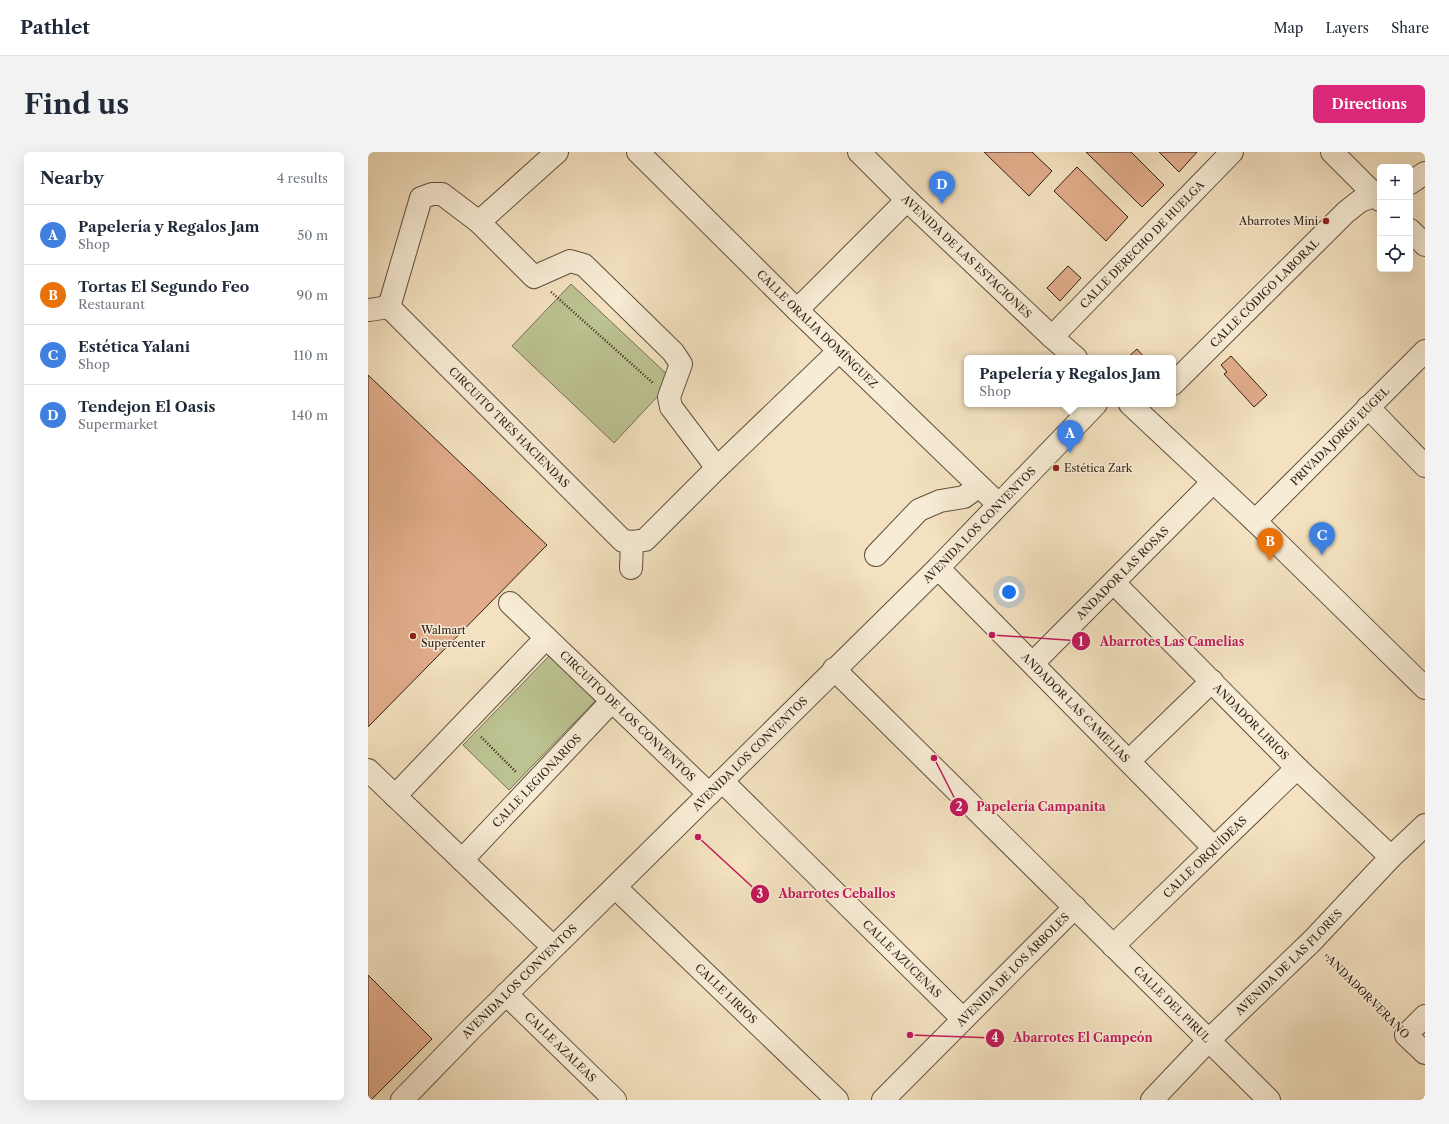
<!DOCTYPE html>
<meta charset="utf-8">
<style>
:root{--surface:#fff;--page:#f2f2f3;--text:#1f2937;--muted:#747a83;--line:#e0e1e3;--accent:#db2777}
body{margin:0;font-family:"Libre Caslon Text",serif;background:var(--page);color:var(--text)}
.controls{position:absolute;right:12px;top:12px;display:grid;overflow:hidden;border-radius:6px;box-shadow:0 4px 16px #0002}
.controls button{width:36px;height:36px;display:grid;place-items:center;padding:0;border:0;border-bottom:1px solid var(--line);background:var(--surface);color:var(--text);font:20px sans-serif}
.you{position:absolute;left:641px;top:440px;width:14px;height:14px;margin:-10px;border:3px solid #fff;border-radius:50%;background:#1a73e8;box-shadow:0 0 0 6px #1a73e833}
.badge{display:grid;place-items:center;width:26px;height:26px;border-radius:50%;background:var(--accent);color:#fff;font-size:13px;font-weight:700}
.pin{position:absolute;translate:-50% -33px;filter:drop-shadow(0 1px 2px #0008)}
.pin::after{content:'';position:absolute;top:21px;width:14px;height:12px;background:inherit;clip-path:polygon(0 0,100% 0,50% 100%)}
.popup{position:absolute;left:596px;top:203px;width:212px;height:52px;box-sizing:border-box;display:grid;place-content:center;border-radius:6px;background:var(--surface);filter:drop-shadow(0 1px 3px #0005);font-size:13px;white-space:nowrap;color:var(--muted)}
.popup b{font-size:15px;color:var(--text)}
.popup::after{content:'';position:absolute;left:50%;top:100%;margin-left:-8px;border:8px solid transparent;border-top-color:var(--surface)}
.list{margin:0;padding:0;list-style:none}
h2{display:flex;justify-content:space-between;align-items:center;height:52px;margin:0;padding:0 16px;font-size:17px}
h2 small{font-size:13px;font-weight:400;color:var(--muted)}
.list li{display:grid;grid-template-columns:26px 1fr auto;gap:12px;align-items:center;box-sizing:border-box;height:60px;padding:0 16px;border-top:1px solid var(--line)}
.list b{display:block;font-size:15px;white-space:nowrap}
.list p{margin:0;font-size:13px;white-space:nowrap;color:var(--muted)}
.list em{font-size:13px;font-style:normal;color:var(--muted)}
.icon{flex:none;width:22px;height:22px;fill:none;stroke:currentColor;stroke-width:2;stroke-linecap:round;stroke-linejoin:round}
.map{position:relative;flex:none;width:1057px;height:948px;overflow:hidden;border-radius:6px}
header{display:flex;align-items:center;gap:24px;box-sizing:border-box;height:56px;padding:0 20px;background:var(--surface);border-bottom:1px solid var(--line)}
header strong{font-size:19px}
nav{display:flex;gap:22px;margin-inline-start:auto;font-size:14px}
.intro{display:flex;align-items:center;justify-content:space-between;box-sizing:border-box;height:96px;padding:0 24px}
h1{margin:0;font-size:28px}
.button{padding:10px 18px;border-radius:6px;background:var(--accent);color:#fff;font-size:14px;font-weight:700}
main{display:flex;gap:24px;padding:0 24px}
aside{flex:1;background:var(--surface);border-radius:6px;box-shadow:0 4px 16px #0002}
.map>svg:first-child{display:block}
.green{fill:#bcc291;stroke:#767054}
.building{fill:#e1ac8b;stroke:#301f16}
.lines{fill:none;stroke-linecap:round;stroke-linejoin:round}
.minor-casing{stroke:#615040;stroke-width:24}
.path{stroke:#301f16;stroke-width:2.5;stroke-dasharray:1 2;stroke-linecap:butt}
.minor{stroke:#f7ecd5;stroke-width:22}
.poi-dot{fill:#8f2418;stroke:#f7ecd5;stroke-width:1.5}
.labels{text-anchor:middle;stroke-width:3;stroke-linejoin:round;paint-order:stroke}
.poi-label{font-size:11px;fill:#301f16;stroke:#f7ecd5;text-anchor:start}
.street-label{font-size:11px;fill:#301f16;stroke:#f7ecd5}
.leader{fill:none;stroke:#c2185b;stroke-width:1.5}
.callout-dot{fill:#c2185b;stroke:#f7ecd5;stroke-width:1.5}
.mark-label{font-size:12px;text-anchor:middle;font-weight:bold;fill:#fff}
.callout-label{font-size:12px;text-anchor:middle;font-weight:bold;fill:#c2185b;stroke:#f7ecd5;stroke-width:3;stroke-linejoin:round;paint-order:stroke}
</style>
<header>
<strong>Pathlet</strong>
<nav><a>Map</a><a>Layers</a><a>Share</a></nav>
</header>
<div class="intro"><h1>Find us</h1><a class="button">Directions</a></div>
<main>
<aside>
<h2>Nearby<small>4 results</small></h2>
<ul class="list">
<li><span class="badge" style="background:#3f7fe0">A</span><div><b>Papelería y Regalos Jam</b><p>Shop</p></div><em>50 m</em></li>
<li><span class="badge" style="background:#e8710a">B</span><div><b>Tortas El Segundo Feo</b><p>Restaurant</p></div><em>90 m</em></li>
<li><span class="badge" style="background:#3f7fe0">C</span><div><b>Estética Yalani</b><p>Shop</p></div><em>110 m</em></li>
<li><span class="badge" style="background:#3f7fe0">D</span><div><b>Tendejon El Oasis</b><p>Supermarket</p></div><em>140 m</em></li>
</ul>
</aside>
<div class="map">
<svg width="1057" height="948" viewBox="0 0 1057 948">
<rect width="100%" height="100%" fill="#f3e1bf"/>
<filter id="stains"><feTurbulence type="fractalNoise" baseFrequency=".005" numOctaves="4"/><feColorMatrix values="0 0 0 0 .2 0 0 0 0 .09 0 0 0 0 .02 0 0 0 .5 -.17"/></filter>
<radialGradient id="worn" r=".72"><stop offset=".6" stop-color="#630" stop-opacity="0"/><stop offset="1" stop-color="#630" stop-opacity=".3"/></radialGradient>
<!-- green -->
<path class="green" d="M203 132 305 228 246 291 144 194Z
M184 501 230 546 141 638 95 593Z"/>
<!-- building -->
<path class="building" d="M616 0H664L684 19 661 44Z
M718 0H763L796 33 774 55Z
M791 0H829L811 20Z
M709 15 760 65 738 89 686 39Z
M700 114 713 126 692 149 679 136Z
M769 197 777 206H759Z
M863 204 899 243 886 255 856 222 859 220 853 213Z
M0 223 179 393 0 575Z
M0 823 64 887 3 948H0Z"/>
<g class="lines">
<!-- minor casing -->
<g class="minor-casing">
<g id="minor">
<path id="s1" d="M270 0 429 158 630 352"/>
<path id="s2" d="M491 0 539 48 684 185 708 206"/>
<path d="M964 0 1012 48"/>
<path d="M1042 31 1057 21"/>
<path d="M111 70 166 125 202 109 216 113 305 200 313 212 301 245 303 255 349 316"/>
<path d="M1042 78 1057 93"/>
<path id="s3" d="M21 155 255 389 264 390 277 388 349 316 471 199"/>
<path d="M21 155 53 46 64 42H74L111 70 189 0"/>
<path d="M1 158 21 155"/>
<path d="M429 158 539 48"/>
<path id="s4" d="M684 185 864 0"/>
<path id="s5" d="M805 232 978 60 992 49 1012 42"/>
<path d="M762 252 887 369 1057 536"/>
<path d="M1000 255 1057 314"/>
<path id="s6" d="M887 369 1057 199"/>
<path d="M508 403 551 358 572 349 596 345 611 334"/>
<path d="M263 416 264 390"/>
<path id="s7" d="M570 416 846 696"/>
<path id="s8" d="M746 431 929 616 1023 705"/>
<path id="s9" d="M142 451 341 642"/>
<path id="s10" d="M665 511 845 330"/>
<path id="s11" d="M466 517 901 948"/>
<path d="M761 609 844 529"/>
<path d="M0 618 185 795"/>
<path id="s12" d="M354 629 595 867"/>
<path d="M27 644 178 486"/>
<path id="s13" d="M94 708 244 549"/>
<path id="s14" d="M247 735 469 948"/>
<path id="s15" d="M745 794 929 616"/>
<path id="s16" d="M138 842 247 948"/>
<path d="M1057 864 1038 883 1057 901"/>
<path id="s17" d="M34 948 104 876 570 416 728 252"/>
<path id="s18" d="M515 948 707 755"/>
<path id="s19" d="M784 948 841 888 944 789 1023 705 1057 673"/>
</g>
</g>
<!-- path -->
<path class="path" d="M183 140 285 231
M113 585 149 621
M958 803 1023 869"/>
<!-- minor -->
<use href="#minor" class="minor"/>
</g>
<!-- markers -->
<g class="poi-dot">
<circle cx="958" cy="69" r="4"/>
<circle cx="688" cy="316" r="4"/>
<circle cx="45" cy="484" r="4"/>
</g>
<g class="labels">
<!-- poi labels -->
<g class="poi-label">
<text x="950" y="73" text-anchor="end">Abarrotes Mini</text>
<text x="696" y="320">Estética Zark</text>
<text x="53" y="482">Walmart<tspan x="53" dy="13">Supercenter</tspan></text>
</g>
<!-- street labels -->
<g class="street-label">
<text dy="4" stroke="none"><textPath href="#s4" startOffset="129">CALLE DERECHO DE HUELGA</textPath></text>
<text dy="4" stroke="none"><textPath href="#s2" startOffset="150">AVENIDA DE LAS ESTACIONES</textPath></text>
<text dy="4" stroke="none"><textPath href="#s5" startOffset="129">CALLE CÓDIGO LABORAL</textPath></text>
<text dy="4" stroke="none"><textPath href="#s1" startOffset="252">CALLE ORALIA DOMÍNGUEZ</textPath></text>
<text dy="4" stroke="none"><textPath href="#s3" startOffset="170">CIRCUITO TRES HACIENDAS</textPath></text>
<text dy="4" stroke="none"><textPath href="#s6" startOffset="120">PRIVADA JORGE EUGEL</textPath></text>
<text dy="4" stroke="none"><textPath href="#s17" startOffset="815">AVENIDA LOS CONVENTOS</textPath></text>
<text dy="4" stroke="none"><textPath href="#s10" startOffset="127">ANDADOR LAS ROSAS</textPath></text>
<text dy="4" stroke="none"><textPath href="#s7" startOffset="196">ANDADOR LAS CAMELIAS</textPath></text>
<text dy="4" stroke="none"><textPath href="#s9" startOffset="163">CIRCUITO DE LOS CONVENTOS</textPath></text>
<text dy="4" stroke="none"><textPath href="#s8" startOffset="195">ANDADOR LIRIOS</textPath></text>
<text dy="4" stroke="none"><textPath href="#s17" startOffset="491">AVENIDA LOS CONVENTOS</textPath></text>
<text dy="4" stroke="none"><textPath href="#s13" startOffset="109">CALLE LEGIONARIOS</textPath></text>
<text dy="4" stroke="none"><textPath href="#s15" startOffset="128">CALLE ORQUÍDEAS</textPath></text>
<text dy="4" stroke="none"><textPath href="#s12" startOffset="253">CALLE AZUCENAS</textPath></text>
<text dy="4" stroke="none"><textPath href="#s19" startOffset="194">AVENIDA DE LAS FLORES</textPath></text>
<text dy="4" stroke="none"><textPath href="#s18" startOffset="184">AVENIDA DE LOS ÁRBOLES</textPath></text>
<text dy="4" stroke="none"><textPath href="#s17" startOffset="167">AVENIDA LOS CONVENTOS</textPath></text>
<text dy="4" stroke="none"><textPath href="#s14" startOffset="154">CALLE LIRIOS</textPath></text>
<text transform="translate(1000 845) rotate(45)" y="4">ANDADOR VERANO</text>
<text dy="4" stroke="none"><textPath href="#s11" startOffset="476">CALLE DEL PIRUL</textPath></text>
<text dy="4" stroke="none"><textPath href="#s16" startOffset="76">CALLE AZALEAS</textPath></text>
</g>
</g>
<!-- callouts -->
<path class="leader" d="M624 483L713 489M566 606L591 655M330 685L392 742M542 883L627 886"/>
<g class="callout-dot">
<circle cx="624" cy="483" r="4"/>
<circle cx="566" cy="606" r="4"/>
<circle cx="330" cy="685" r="4"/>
<circle cx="542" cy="883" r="4"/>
<circle cx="713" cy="489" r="10"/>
<circle cx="591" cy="655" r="10"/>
<circle cx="392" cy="742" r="10"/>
<circle cx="627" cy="886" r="10"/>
</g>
<g class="mark-label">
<text x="713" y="494">1</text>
<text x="591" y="659">2</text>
<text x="392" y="746">3</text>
<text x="627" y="890">4</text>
</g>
<g class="callout-label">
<text x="804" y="494">Abarrotes Las Camelias</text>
<text x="673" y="659">Papelería Campanita</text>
<text x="469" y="746">Abarrotes Ceballos</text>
<text x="715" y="890">Abarrotes El Campeón</text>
</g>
<rect width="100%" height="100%" filter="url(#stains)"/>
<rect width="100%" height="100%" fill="url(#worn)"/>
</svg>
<div class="controls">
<button>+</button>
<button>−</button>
<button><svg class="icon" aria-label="locate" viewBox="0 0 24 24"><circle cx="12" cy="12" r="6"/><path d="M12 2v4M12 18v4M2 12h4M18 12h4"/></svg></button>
</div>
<div class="you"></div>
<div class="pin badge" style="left:702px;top:301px;background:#3f7fe0">A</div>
<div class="popup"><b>Papelería y Regalos Jam</b>Shop</div>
<div class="pin badge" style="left:902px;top:409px;background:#e8710a">B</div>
<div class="pin badge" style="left:954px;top:403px;background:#3f7fe0">C</div>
<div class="pin badge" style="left:574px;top:52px;background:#3f7fe0">D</div>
</div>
</main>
